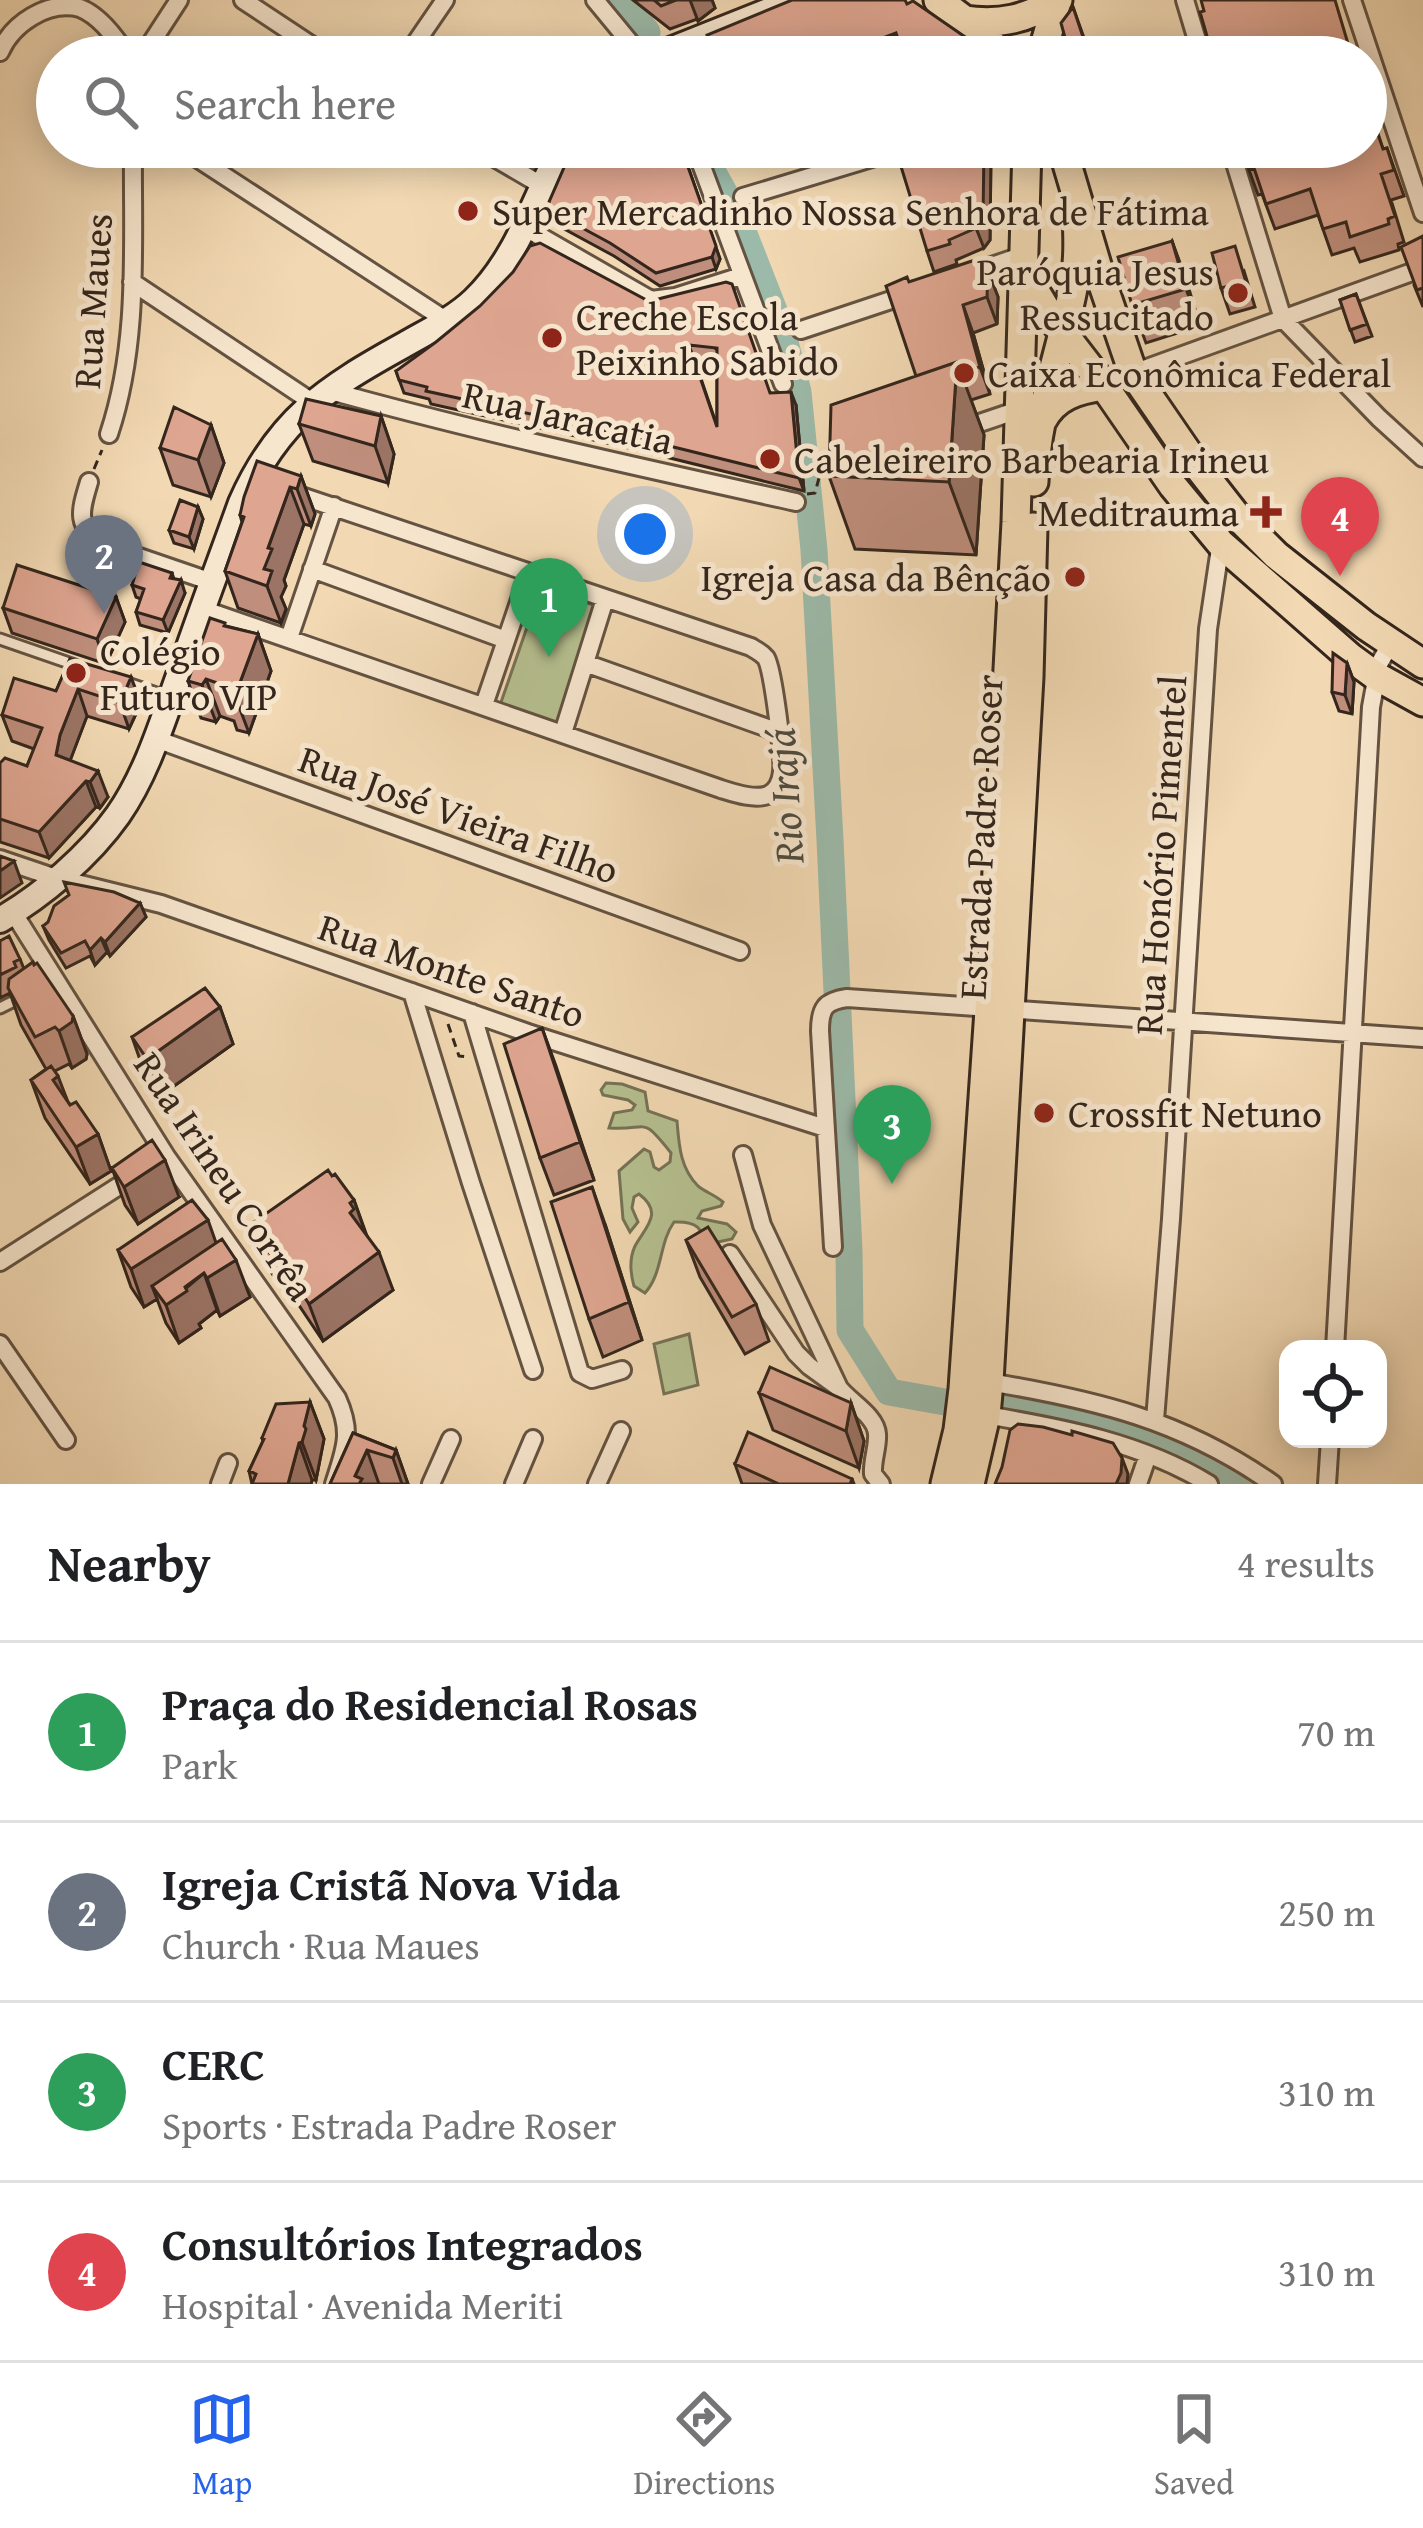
<!DOCTYPE html>
<meta charset="utf-8">
<style>
:root{--surface:#fff;--page:#f2f2f2;--text:#202124;--muted:#757577;--line:#e0e0e0;--accent:#2563eb}
body{margin:0;font-family:"Gentium Book Plus",serif;background:var(--page);color:var(--text)}
.controls{position:absolute;right:36px;bottom:36px;display:grid;overflow:hidden;border-radius:24px;box-shadow:0 6px 30px #0003}
.controls button{width:108px;height:108px;display:grid;place-items:center;padding:0;border:0;border-bottom:3px solid var(--line);background:var(--surface);color:var(--text);font:60px sans-serif}
.you{position:absolute;left:645px;top:534px;width:42px;height:42px;margin:-30px;border:9px solid #fff;border-radius:50%;background:#1a73e8;box-shadow:0 0 0 18px #1a73e833}
.badge{display:grid;place-items:center;width:78px;height:78px;border-radius:50%;background:var(--accent);color:#fff;font-size:39px;font-weight:700}
.pin{position:absolute;translate:-50% -99px;filter:drop-shadow(0 3px 6px #0008)}
.pin::after{content:'';position:absolute;top:63px;width:42px;height:36px;background:inherit;clip-path:polygon(0 0,100% 0,50% 100%)}
.list{margin:0;padding:0;list-style:none}
h2{display:flex;justify-content:space-between;align-items:center;height:156px;margin:0;padding:0 48px;font-size:51px}
h2 small{font-size:39px;font-weight:400;color:var(--muted)}
.list li{display:grid;grid-template-columns:78px 1fr auto;gap:36px;align-items:center;box-sizing:border-box;height:180px;padding:0 48px;border-top:3px solid var(--line)}
.list b{display:block;font-size:45px;white-space:nowrap}
.list p{margin:0;font-size:39px;white-space:nowrap;color:var(--muted)}
.list em{font-size:39px;font-style:normal;color:var(--muted)}
.icon{flex:none;width:66px;height:66px;fill:none;stroke:currentColor;stroke-width:2;stroke-linecap:round;stroke-linejoin:round}
.map{position:relative;flex:none;width:1423px;height:1484px;overflow:hidden}
.search{position:absolute;background:var(--surface);box-shadow:0 6px 30px #0003;left:36px;right:36px;top:36px;height:132px;display:flex;align-items:center;gap:30px;box-sizing:border-box;padding:0 42px;border-radius:66px;color:var(--muted);font-size:45px}
.sheet{height:876px;background:var(--surface)}
nav{display:flex;justify-content:space-around;align-items:center;box-sizing:border-box;height:168px;border-top:3px solid var(--line);background:var(--surface);font-size:33px;color:var(--muted)}
nav a{display:grid;justify-items:center;gap:6px}
nav .on{color:var(--accent)}
.map>svg:first-child{display:block}
.green{fill:#b6c090;stroke:#757356;stroke-width:3}
.lines{fill:none;stroke-linecap:round;stroke-linejoin:round}
.river{stroke:#9cbaa9;stroke-width:27}
.lane-casing{stroke:#645342;stroke-width:15}
.street-casing{stroke:#645342;stroke-width:22}
.secondary-casing{stroke:#34261c;stroke-width:30}
.primary-casing{stroke:#34261c;stroke-width:33}
.path{stroke:#34261c;stroke-width:3;stroke-dasharray:9 6;stroke-linecap:butt}
.lane{stroke:#f7e6ce;stroke-width:9}
.street{stroke:#f7e6ce;stroke-width:16}
.secondary{stroke:#f7e6ce;stroke-width:24}
.primary{stroke:#f2d9b3;stroke-width:27}
.wall{fill:#bf8e7c;stroke:#34261c;stroke-width:3;fill-rule:evenodd}
.shaded-wall{fill:#9b7465;stroke:#34261c;stroke-width:3}
.building{fill:#dea590;stroke:#34261c;stroke-width:3;fill-rule:evenodd}
.poi-dot{fill:#8f2418;stroke:#f7e6ce;stroke-width:4.5}
.labels{text-anchor:middle;stroke-width:10;stroke-linejoin:round;paint-order:stroke}
.poi-label{font-size:39px;fill:#34261c;stroke:#f7e6ce;text-anchor:start}
.street-label{font-size:39px;fill:#34261c;stroke:#f7e6ce}
.water-label{font-size:42px;font-style:italic;fill:#4e4b3f;stroke:#f7e6ce}
</style>
<div class="map">
<svg width="1423" height="1484" viewBox="0 0 1423 1484">
<rect width="100%" height="100%" fill="#f2d9b3"/>
<filter id="stains"><feTurbulence type="fractalNoise" baseFrequency=".00167" numOctaves="4"/><feColorMatrix values="0 0 0 0 .2 0 0 0 0 .09 0 0 0 0 .02 0 0 0 .5 -.17"/></filter>
<radialGradient id="worn" r=".72"><stop offset=".6" stop-color="#630" stop-opacity="0"/><stop offset="1" stop-color="#630" stop-opacity=".3"/></radialGradient>
<!-- green -->
<path class="green" d="M541 587 599 607 557 728 499 708Z
M606 1083 622 1084 645 1092 648 1111 677 1121C679 1145 680 1168 698 1186 705 1192 715 1195 723 1202L721 1206 702 1211 698 1218 727 1224 736 1232 732 1239 718 1242 705 1250C704 1228 697 1221 674 1222 659 1243 663 1273 645 1293L634 1286C630 1272 629 1259 635 1246 646 1226 664 1213 639 1194L634 1197 632 1208 638 1222 630 1232 623 1219 619 1171 644 1149 650 1152 654 1167 659 1170 670 1162 671 1153C640 1114 650 1131 609 1128L614 1113 632 1110 635 1105 628 1100 603 1095 601 1090Z
M689 1334 698 1385 664 1394 654 1344Z"/>
<g class="lines">
<!-- river -->
<path class="river" d="M621 0 647 32
M699 147 737 216 782 331 798 392 814 550 830 840 849 1251 850 1330 889 1392 945 1402
M1013 1404C1093 1421 1172 1437 1241 1484"/>
<!-- lane casing -->
<g class="lane-casing">
<path id="lane" d="M0 639 75 665
M125 682 171 698
M0 1008 22 997"/>
</g>
<!-- street casing -->
<g class="street-casing">
<path id="street" d="M243 0 329 57
M595 0 642 57
M1185 0 1202 57
M1352 0 1423 213
M0 52C12 24 47 0 80 8 100 16 117 39 128 57
M142 57 179 0
M406 57 445 0
M180 147 447 321
M476 147 543 186
M1230 147 1283 319 1379 418 1423 458
M701 164 783 384
M743 197 908 147
M524 227 651 300 675 297 741 276
M968 274 1024 255
M132 282 312 402
M801 330 909 294
M1104 386 1133 373 1423 268
M327 390C482 433 639 467 796 502
M962 429 1018 410
M109 434C140 341 132 243 133 147
M89 482C80 512 75 526 104 545L212 582
M312 569 506 640
M202 609 721 789C734 793 754 800 768 795 777 791 781 781 782 772 784 757 773 670 766 658 761 652 757 651 751 647L289 492
M289 638 334 506
M585 663 779 732
M484 705 529 573
M563 733 605 599
M156 739 740 951
M0 859 56 878 161 904 528 1033 825 1128
M13 912 166 1156 337 1398C353 1433 345 1449 334 1484
M412 992 471 1183 533 1370
M472 1013 580 1373 592 1379 622 1370
M743 1155 762 1225 839 1388C850 1402 876 1416 877 1434 878 1447 872 1460 873 1474L881 1484
M833 1247 820 1031C820 1008 825 1001 847 998L1423 1038
M730 1254 796 1353 809 1366 838 1387
M0 1262 136 1175
M0 1344 66 1440
M1335 1349 1371 707 1379 664 1391 643
M989 1382C1096 1400 1182 1420 1273 1484
M986 1415C1063 1428 1142 1443 1209 1484
M1155 1420 1171 1219 1208 629 1221 542
M220 1484 228 1463
M431 1484 451 1439
M514 1484 533 1439
M597 1484 621 1431
M1138 1484 1148 1455
M1327 1484 1330 1439"/>
</g>
<!-- secondary casing -->
<g class="secondary-casing">
<path id="secondary" d="M653 57 796 0
M0 920C43 895 89 856 118 815 148 772 163 719 181 670 200 614 221 559 241 503 278 419 326 388 404 345 428 331 454 319 474 300 518 258 534 198 562 147"/>
</g>
<!-- primary casing -->
<g class="primary-casing">
<path id="primary" d="M938 0 982 33 1003 57
M964 20C1001 25 1026 19 1058 0
M1041 57 1057 1
M1062 147 1102 282 1133 373 1192 459 1235 514 1276 555 1366 626 1423 664
M1024 272 1050 316 1104 386 1173 486 1221 544 1350 657 1376 676 1423 702
M1042 421C1055 396 1077 390 1104 386
M1034 482C1036 410 1065 343 1076 272 1080 248 1077 222 1076 198
M945 1484 958 1430 963 1389 991 981 1016 522 1027 147
M970 1484 986 1415 989 1382 1029 677 1033 527"/>
</g>
<!-- path -->
<path class="path" d="M94 469 102 450
M807 494 815 493 819 478
M448 1024 459 1056 469 1057"/>
<!-- lane -->
<use href="#lane" class="lane"/>
<!-- street -->
<use href="#street" class="street"/>
<!-- secondary -->
<use href="#secondary" class="secondary"/>
<!-- primary -->
<use href="#primary" class="primary"/>
</g>
<!-- wall -->
<path class="wall" d="M633 0H712L715 8 698 21 697 19 670 29Z
M907 4 903 53 893 57H714Z
M1073 7 1089 52 1071 57 1067 45Z
M1366 97 1383 149 1387 148 1404 196 1391 200 1404 242 1398 244 1399 250 1360 262 1354 248 1332 255 1318 215 1275 229 1262 194 1258 195 1249 170Z
M681 147 720 259 716 269 660 286 614 256 555 224 551 211Z
M991 151 990 240 984 248 956 260 957 264 934 272 927 251Z
M1423 236V307L1414 285Z
M1172 241 1200 326 1146 343 1132 305Z
M985 263 998 297 997 324 973 333 990 394 971 400 984 435 976 555 855 549 829 476 916 376 909 282Z
M1244 271 1255 307 1230 314 1221 288Z
M1356 294 1372 336 1355 342 1340 300Z
M655 300 771 393 796 405 804 491 625 447 431 404 429 399 404 393 396 371 654 304ZM694 358 717 360V426Z
M381 416 394 454 388 483 313 461 299 424Z
M211 425 224 463 211 497 173 485 160 448Z
M301 476 315 514 311 526 304 524 284 580 286 586 281 597 286 609 281 623 238 608 225 571 242 522 240 515Z
M198 507 203 519 194 549 174 543 169 530Z
M172 573 174 579 185 593 168 633 140 625 136 612 141 599 136 597 132 585Z
M116 597 125 622 106 664 12 633 3 608Z
M226 626 258 634 271 671 249 733 237 730 234 721 220 716 216 722 201 718 188 681Z
M70 659 141 703 129 729 87 716 70 760 108 797 100 808 96 807 49 858 0 842V763L27 766 34 749 12 741 2 715 56 691Z
M1347 663 1354 682 1352 714 1339 711 1332 692Z
M140 903 146 917 110 956 107 952 95 965 90 956 66 968 49 940 43 926Z
M0 941 20 959 24 969 73 1016 87 1054 86 1059 72 1068 69 1064 55 1071 68 1102 98 1134 111 1171 90 1184 45 1118 31 1080 46 1069 21 1025 10 993 0 998Z
M220 1007 233 1044 160 1096 145 1074 132 1037Z
M542 1028 594 1180 554 1195 540 1158Z
M112 1168 179 1197 138 1224 125 1205Z
M354 1200 367 1236 393 1290 323 1341 290 1292 286 1294 269 1269 255 1232 257 1230 254 1222Z
M605 1224 642 1340 603 1357 589 1319Z
M686 1240 756 1304 769 1341 745 1354 700 1277Z
M216 1243 250 1297 220 1316 217 1310 199 1324 201 1328 179 1343 166 1323 157 1299 144 1307 131 1287 118 1250Z
M759 1393 851 1403 864 1441 859 1468 773 1430Z
M310 1402 324 1439 316 1480H312L311 1484H252L249 1471 263 1441 262 1438Z
M353 1433 396 1450 408 1484H330Z
M735 1464 852 1479 854 1484H742Z"/>
<!-- shaded-wall -->
<path class="shaded-wall" d="M690 0H712L715 8 698 21Z
M681 147 720 259 716 269 712 257Z
M984 147H990L991 151 990 240 984 248 976 228Z
M1172 241 1186 279 1200 326 1186 289Z
M985 263 998 297 997 324 987 297 983 269Z
M963 305 973 333 990 394 980 367Z
M957 362 984 435 976 555 949 482Z
M791 392 796 405 804 491 799 478Z
M381 416 394 454 388 483 375 446Z
M211 425 224 463 211 497 198 460Z
M301 476 315 514 311 526 297 489Z
M290 487 304 524 284 580 286 586 281 597 286 609 281 623 267 586 264 569 268 548Z
M198 507 203 519 194 549 189 537Z
M181 580 185 593 168 633 163 620Z
M116 597 125 622 106 664 97 639Z
M258 634 271 671 249 733 235 696Z
M1347 663 1354 682 1352 714 1345 695Z
M131 677 141 703 129 729 120 703Z
M206 679 220 716 216 722 202 685Z
M78 689 87 716 70 761 56 755 60 735Z
M98 771 108 797 100 808 90 782Z
M86 781 96 807 49 858 39 832Z
M14 861 22 883 0 898V871Z
M140 903 146 917 110 956 105 942Z
M101 938 107 952 95 965 90 950Z
M220 1007 233 1044 160 1096 147 1059Z
M73 1016 87 1054 86 1059 72 1068 59 1031Z
M542 1028 556 1066 594 1180 580 1142Z
M58 1076 72 1113 53 1080Z
M98 1134 111 1171 90 1184 76 1147Z
M165 1160 179 1197 138 1224 124 1187Z
M592 1187 605 1224 642 1340 629 1302Z
M354 1200 367 1238 350 1213V1203Z
M208 1220 221 1257 152 1286 157 1299 144 1307 131 1269Z
M379 1252 393 1290 323 1341 309 1304Z
M236 1260 250 1297 220 1316 207 1278Z
M204 1273 217 1310 199 1324 201 1328 179 1343 166 1305Z
M310 1402 324 1439 316 1480 302 1442 304 1426Z
M851 1403 864 1441 859 1468 846 1431Z
M299 1443 312 1480 311 1484H288Z
M367 1450 379 1484H358L355 1476Z
M396 1450 408 1484H402L393 1458Z
M1122 1458 1128 1474 1127 1484H1116Z"/>
<!-- building -->
<path class="building" d="M654 0H676L661 6Z
M792 0H905L907 4 913 1 971 41 976 57H904L896 33 832 57H714L707 35Z
M1201 0H1335L1352 57H1213L1200 12 1204 11Z
M1073 7 1084 40 1067 45 1061 23Z
M1366 100 1383 149 1387 148 1394 170 1381 174 1395 216 1388 219 1389 224 1350 237 1346 222 1323 229 1310 189 1266 204 1254 168 1249 170 1243 147H1366Z
M573 147H681L716 246 712 257 656 273 610 243 551 211 549 202Z
M895 147H984L983 219 976 228 949 240 950 244 927 251Z
M1423 236V288L1417 290 1401 247Z
M1172 241 1186 289 1132 305 1118 257Z
M540 243 654 304 655 300 662 298 726 282 732 284 770 393 791 392 799 478 621 434 426 391 427 387 399 380 396 371 436 342 480 306 513 272 530 246ZM689 345 717 348V427Z
M1235 246 1246 282 1221 288 1212 253Z
M978 259 985 263 983 269 988 270 987 297 963 305 980 367 961 372 957 362 916 376 886 286 907 277 909 282Z
M1356 294 1367 324 1350 330 1340 300Z
M957 362 949 482 829 476 831 405Z
M306 399 381 416 375 446 299 424Z
M174 407 211 425 198 460 160 448Z
M257 461 301 476 297 489 290 487 268 548 272 549 264 569 272 571 267 586 225 571 244 517 240 515 244 497Z
M180 500 198 507 189 537 169 530Z
M139 562 172 573 170 578 181 580 163 620 136 612 144 589 132 585Z
M17 565 116 597 97 639 3 608Z
M210 618 225 623 224 626 258 634 235 696 224 693 226 686 206 679 202 685 188 681Z
M1333 653 1347 663 1345 695 1332 692Z
M70 659 131 677 120 703 78 689 60 735 56 755 98 771 90 782 86 781 39 832 0 819V763L5 758 27 766 42 728 2 715 14 678 56 691Z
M0 856 14 861 0 871Z
M64 882 114 892 140 903 105 942 101 938 90 950 85 941 61 953 43 926 48 922 54 906 69 895Z
M9 936 20 959 14 962 16 967 0 975V941Z
M33 962 34 965 37 963 73 1016 72 1022 59 1031 55 1027 35 1037 8 988 9 979Z
M205 988 220 1007 147 1059 132 1037Z
M542 1028 580 1142 540 1158 504 1044Z
M51 1066 58 1076 53 1080 70 1105 76 1102 98 1134 76 1147 31 1080Z
M152 1140 165 1160 124 1187 112 1168Z
M328 1170 332 1176 335 1174 354 1200 350 1203 354 1209 350 1213 379 1252 309 1304 277 1254 272 1256 255 1232 259 1229 254 1222Z
M592 1187 629 1302 589 1319 551 1202Z
M192 1200 208 1220 131 1269 118 1250Z
M708 1227 756 1304 732 1317 686 1240Z
M222 1239 236 1260 207 1278 204 1273 185 1287 187 1291 166 1305 152 1286Z
M770 1367 851 1403 846 1431 759 1393Z
M310 1402 304 1426 306 1429 302 1442 299 1443 288 1484H252L256 1474 249 1471 264 1439 262 1438 276 1404Z
M1018 1424 1043 1427 1072 1435V1431L1113 1443 1122 1458 1121 1473 1116 1484H995L1002 1467 1010 1430Z
M748 1432 852 1479 850 1484H779L735 1464Z
M353 1433 396 1450 393 1458 367 1450 355 1476 362 1479 359 1484H330Z"/>
<!-- markers -->
<g class="poi-dot">
<circle cx="468" cy="211" r="12"/>
<circle cx="1238" cy="293" r="12"/>
<circle cx="552" cy="338" r="12"/>
<circle cx="964" cy="373" r="12"/>
<circle cx="770" cy="459" r="12"/>
<path d="M1260 494h12v12h12v12h-12v12h-12v-12h-12v-12h12z"/>
<circle cx="1075" cy="577" r="12"/>
<circle cx="76" cy="673" r="12"/>
<circle cx="1044" cy="1113" r="12"/>
</g>
<g class="labels">
<!-- poi labels -->
<g class="poi-label">
<text x="492" y="225">Super Mercadinho Nossa Senhora de Fátima</text>
<text x="1214" y="285" text-anchor="end">Paróquia Jesus<tspan x="1214" dy="45">Ressucitado</tspan></text>
<text x="576" y="330">Creche Escola<tspan x="576" dy="45">Peixinho Sabido</tspan></text>
<text x="988" y="387">Caixa Econômica Federal</text>
<text x="794" y="473">Cabeleireiro Barbearia Irineu</text>
<text x="1239" y="526" text-anchor="end">Meditrauma</text>
<text x="1051" y="591" text-anchor="end">Igreja Casa da Bênção</text>
<text x="100" y="665">Colégio<tspan x="100" dy="45">Futuro VIP</tspan></text>
<text x="1068" y="1127">Crossfit Netuno</text>
</g>
<!-- street labels -->
<g class="street-label">
<text transform="translate(92 301) rotate(-86)" y="14">Rua Maues</text>
<text transform="translate(568 417) rotate(13)" y="14">Rua Jaracatia</text>
<text transform="translate(459 814) rotate(20)" y="14">Rua José Vieira Filho</text>
<text transform="translate(980 837) rotate(-87)" y="14">Estrada Padre Roser</text>
<text transform="translate(1160 855) rotate(-86)" y="14">Rua Honório Pimentel</text>
<text transform="translate(452 970) rotate(19)" y="14">Rua Monte Santo</text>
<text transform="translate(225 1176) rotate(56)" y="14">Rua Irineu Corrêa</text>
</g>
<!-- water labels -->
<g class="water-label">
<text transform="translate(784 796) rotate(-94)" y="15">Rio Irajá</text>
</g>
</g>
<rect width="100%" height="100%" filter="url(#stains)"/>
<rect width="100%" height="100%" fill="url(#worn)"/>
</svg>
<div class="controls">
<button><svg class="icon" aria-label="locate" viewBox="0 0 24 24"><circle cx="12" cy="12" r="6"/><path d="M12 2v4M12 18v4M2 12h4M18 12h4"/></svg></button>
</div>
<div class="you"></div>
<div class="pin badge" style="left:549px;top:657px;background:#2e9e5b">1</div>
<div class="pin badge" style="left:104px;top:614px;background:#6b7280">2</div>
<div class="pin badge" style="left:892px;top:1184px;background:#2e9e5b">3</div>
<div class="pin badge" style="left:1340px;top:576px;background:#e0444e">4</div>
<div class="search"><svg class="icon" aria-label="search" viewBox="0 0 24 24"><circle cx="10" cy="10" r="6"/><path d="M15 15l6 6"/></svg>Search here</div>
</div>
<section class="sheet">
<h2>Nearby<small>4 results</small></h2>
<ul class="list">
<li><span class="badge" style="background:#2e9e5b">1</span><div><b>Praça do Residencial Rosas</b><p>Park</p></div><em>70 m</em></li>
<li><span class="badge" style="background:#6b7280">2</span><div><b>Igreja Cristã Nova Vida</b><p>Church · Rua Maues</p></div><em>250 m</em></li>
<li><span class="badge" style="background:#2e9e5b">3</span><div><b>CERC</b><p>Sports · Estrada Padre Roser</p></div><em>310 m</em></li>
<li><span class="badge" style="background:#e0444e">4</span><div><b>Consultórios Integrados</b><p>Hospital · Avenida Meriti</p></div><em>310 m</em></li>
</ul>
</section>
<nav>
<a class="on"><svg class="icon" aria-label="map" viewBox="0 0 24 24"><path d="M3 6l6-2 6 2 6-2v14l-6 2-6-2-6 2zM9 4v14M15 6v14"/></svg>Map</a>
<a><svg class="icon" aria-label="directions" viewBox="0 0 24 24"><path d="M12 3l9 9-9 9-9-9zM9 14v-3h6M13 9l2 2-2 2"/></svg>Directions</a>
<a><svg class="icon" aria-label="saved" viewBox="0 0 24 24"><path d="M7 4h10v16l-5-4-5 4z"/></svg>Saved</a>
</nav>
